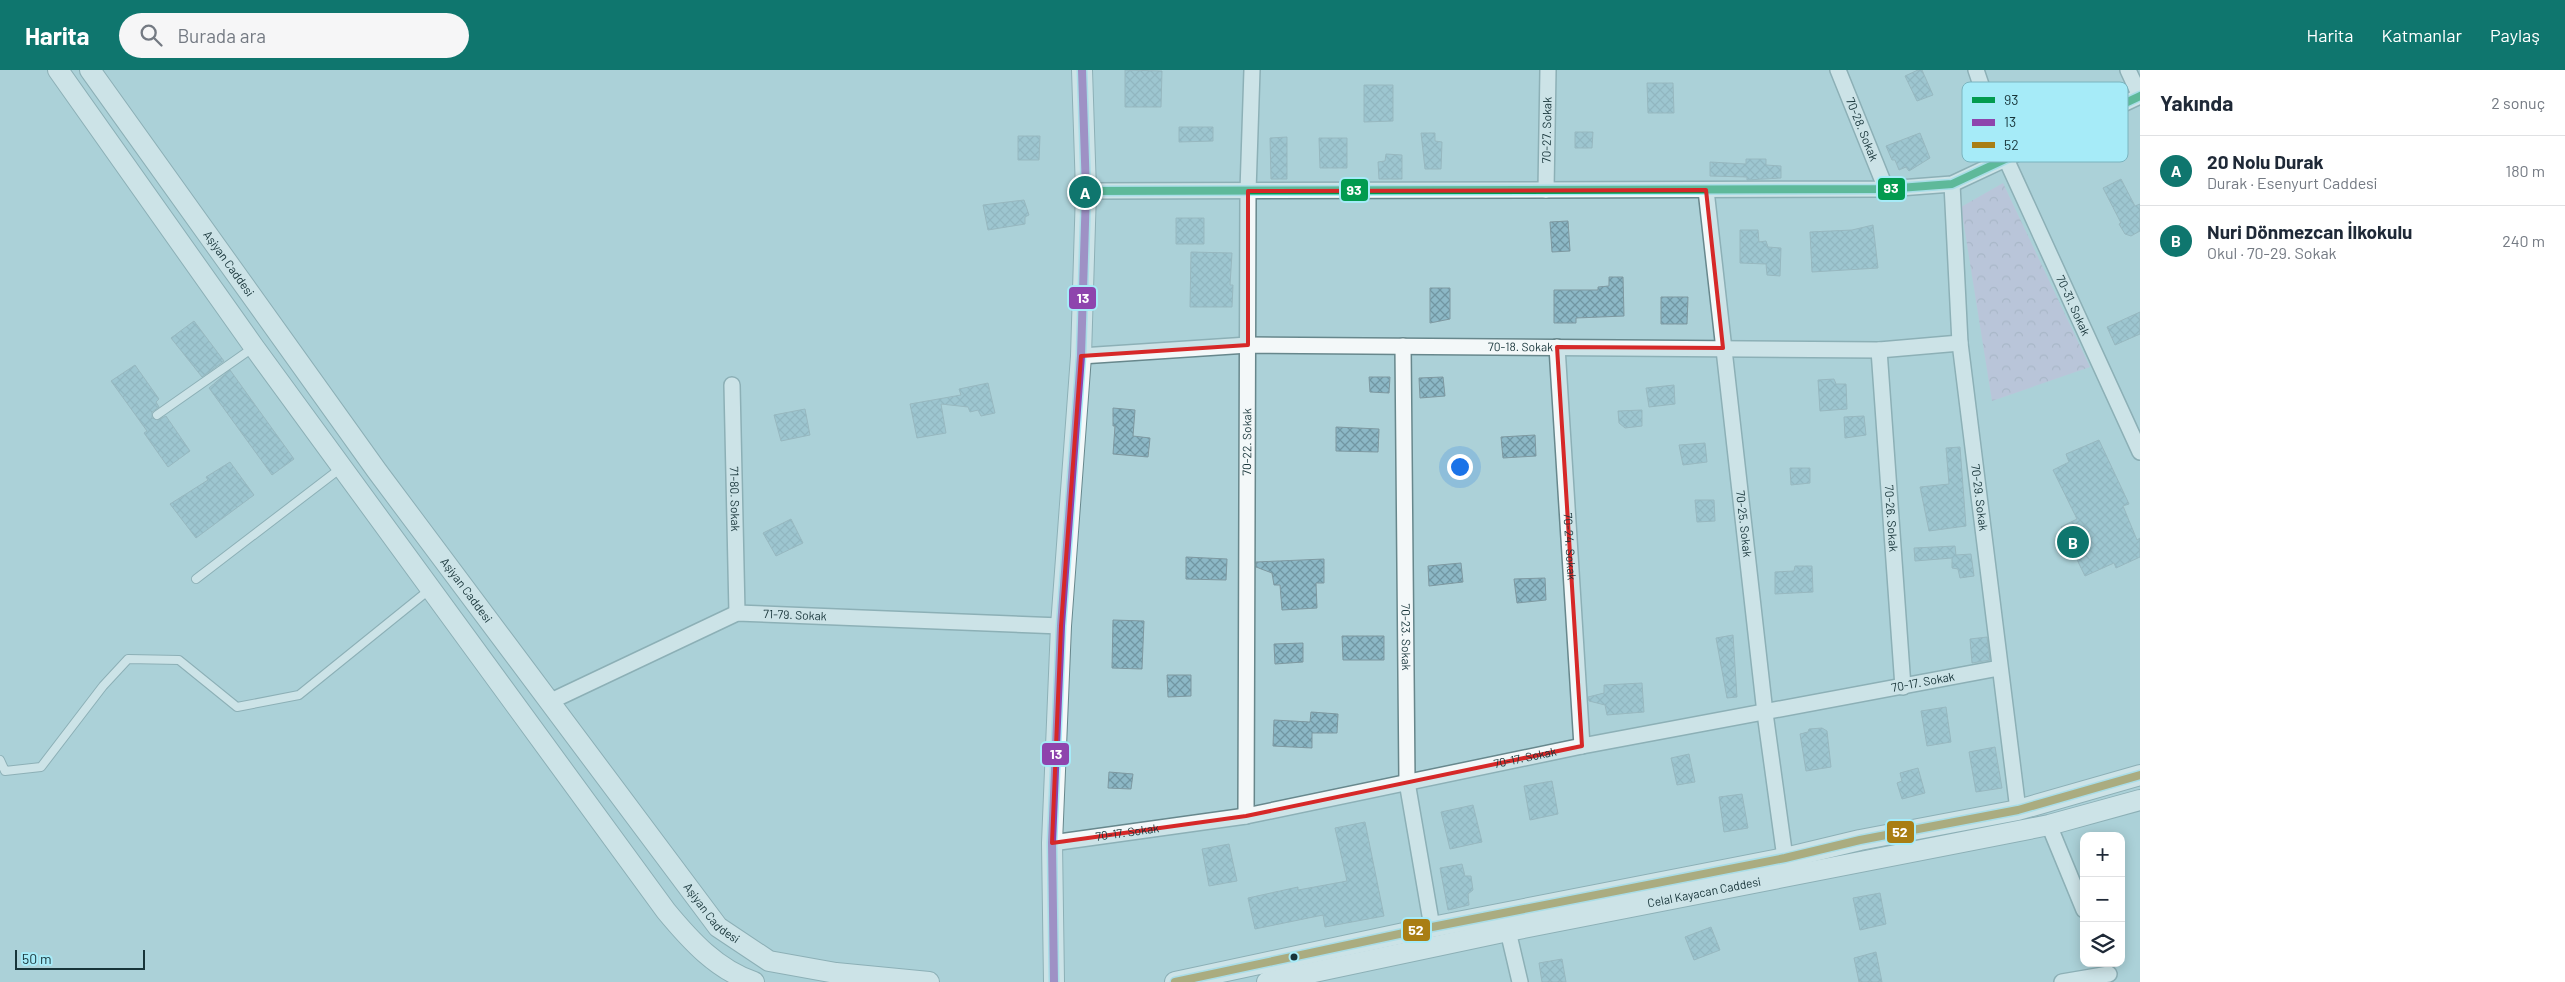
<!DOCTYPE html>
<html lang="tr">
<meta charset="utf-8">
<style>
:root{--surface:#fff;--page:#f6f6f7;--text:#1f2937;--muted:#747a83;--line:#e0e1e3;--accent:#0f766e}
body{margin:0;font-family:Barlow,sans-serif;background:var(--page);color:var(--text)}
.controls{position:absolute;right:15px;bottom:15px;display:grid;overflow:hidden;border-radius:10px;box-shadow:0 2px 12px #0003}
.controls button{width:45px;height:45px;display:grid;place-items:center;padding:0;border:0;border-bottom:1px solid var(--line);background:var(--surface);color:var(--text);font:25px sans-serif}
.scale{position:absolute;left:15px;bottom:12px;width:130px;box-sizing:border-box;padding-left:5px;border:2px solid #173439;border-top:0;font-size:14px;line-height:18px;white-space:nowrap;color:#173439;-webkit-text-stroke:4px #a6ebf8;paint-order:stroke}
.you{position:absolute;left:1459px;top:396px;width:18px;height:18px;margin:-12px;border:4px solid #fff;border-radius:50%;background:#1a73e8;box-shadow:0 0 0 8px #1a73e833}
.badge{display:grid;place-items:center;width:32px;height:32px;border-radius:50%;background:var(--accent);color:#fff;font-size:16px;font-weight:700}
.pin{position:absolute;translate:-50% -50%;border:2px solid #fff;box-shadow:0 1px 5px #0006}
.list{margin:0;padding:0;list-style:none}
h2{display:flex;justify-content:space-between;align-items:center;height:65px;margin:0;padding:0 20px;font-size:21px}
h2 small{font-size:16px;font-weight:400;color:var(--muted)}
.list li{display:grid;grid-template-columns:32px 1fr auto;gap:15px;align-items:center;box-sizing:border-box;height:70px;padding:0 20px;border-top:1px solid var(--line)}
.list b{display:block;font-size:19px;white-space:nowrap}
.list p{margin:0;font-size:16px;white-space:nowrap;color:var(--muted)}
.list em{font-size:16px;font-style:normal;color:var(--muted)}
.icon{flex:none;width:28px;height:28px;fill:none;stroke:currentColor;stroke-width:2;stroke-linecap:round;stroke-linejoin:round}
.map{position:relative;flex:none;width:2140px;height:912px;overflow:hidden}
header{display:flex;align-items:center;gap:30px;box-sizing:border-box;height:70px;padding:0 25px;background:var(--accent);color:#fff}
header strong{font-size:24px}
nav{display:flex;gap:28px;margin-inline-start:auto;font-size:18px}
.search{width:350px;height:45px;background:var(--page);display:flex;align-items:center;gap:12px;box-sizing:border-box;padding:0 18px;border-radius:28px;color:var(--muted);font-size:19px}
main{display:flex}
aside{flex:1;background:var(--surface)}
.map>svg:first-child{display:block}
.park{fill:url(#park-crowns)}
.building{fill:url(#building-cross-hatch);stroke:#7e99a1}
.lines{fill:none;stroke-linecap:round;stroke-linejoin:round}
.service-casing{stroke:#67878c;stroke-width:10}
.minor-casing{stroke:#67878c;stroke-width:18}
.tertiary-casing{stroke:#67878c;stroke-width:22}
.service{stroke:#f3f8f9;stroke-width:8}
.minor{stroke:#f3f8f9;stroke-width:15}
.tertiary{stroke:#f3f8f9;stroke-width:20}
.bus-1-casing{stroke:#a6ebf8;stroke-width:11}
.bus-2-casing{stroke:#a6ebf8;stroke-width:11}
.bus-3-casing{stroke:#a6ebf8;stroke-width:11}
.bus-1{stroke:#029b4f;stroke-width:8}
.bus-2{stroke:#8e44ad;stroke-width:8}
.bus-3{stroke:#a97e14;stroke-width:8}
.marked{fill:none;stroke:#d62828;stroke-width:4;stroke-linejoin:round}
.bus-dot{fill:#173439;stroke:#a6ebf8;stroke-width:2}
.labels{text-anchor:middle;stroke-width:4;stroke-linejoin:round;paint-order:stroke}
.street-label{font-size:12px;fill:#173439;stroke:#a6ebf8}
.key{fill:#a6ebf8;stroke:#7bb4bf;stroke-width:1}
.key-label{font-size:14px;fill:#173439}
.line-badge{stroke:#a6ebf8;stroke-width:2}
.badge-label{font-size:14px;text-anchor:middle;font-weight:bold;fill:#fff}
</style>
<header>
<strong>Harita</strong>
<div class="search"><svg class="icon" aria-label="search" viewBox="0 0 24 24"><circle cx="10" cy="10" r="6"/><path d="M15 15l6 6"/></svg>Burada ara</div>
<nav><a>Harita</a><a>Katmanlar</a><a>Paylaş</a></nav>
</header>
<main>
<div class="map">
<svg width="2140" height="912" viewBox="0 0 2140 912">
<defs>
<pattern id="park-crowns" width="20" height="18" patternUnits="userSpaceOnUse" patternTransform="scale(1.25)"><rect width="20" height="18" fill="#cbb7da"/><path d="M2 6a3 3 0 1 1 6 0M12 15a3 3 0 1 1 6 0" fill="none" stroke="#a496b2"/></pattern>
<pattern id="building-cross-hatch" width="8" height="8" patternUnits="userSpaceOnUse" patternTransform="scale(1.25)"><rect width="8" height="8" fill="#8cb8c6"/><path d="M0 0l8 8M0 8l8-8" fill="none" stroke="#7196a2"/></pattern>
</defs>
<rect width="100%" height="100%" fill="#acd1d8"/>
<!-- park -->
<path class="park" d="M2003 113 2090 297 1992 331 1961 137Z"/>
<!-- building -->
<path class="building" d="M1125 0 1162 1 1161 37H1125Z
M1918 0H1922L1933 25 1917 31 1905 6Z
M1647 13H1673L1674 43H1648Z
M1364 15H1393V51L1364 52Z
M1179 57H1213V71L1179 72Z
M1575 62H1593L1592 78H1575Z
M1421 63H1435V71L1442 72 1441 99H1425Z
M1920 63 1930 88 1909 101 1906 97 1899 100 1895 90H1892L1886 76Z
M1018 66H1040L1039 90H1018Z
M1287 67V109H1271L1270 68Z
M1319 68H1347V98H1320Z
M1386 84 1402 85V109H1379L1378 92 1385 91Z
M1746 89H1766V95L1781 96V108L1747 110V107L1710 106V92L1746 94Z
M2121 109 2135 136 2140 134V161L2131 166 2125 164 2119 154 2121 153 2103 118Z
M1024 130 1029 145 1025 147V154L988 160 983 135Z
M1176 148H1204V174H1176Z
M1568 151 1570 181 1552 182 1550 152Z
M1873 155 1878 198 1812 202 1810 162 1852 160Z
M1740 160H1758L1759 172 1766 171 1768 177 1781 178 1780 206 1767 205 1766 194 1740 193Z
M1191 182 1232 183 1230 215H1233L1232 237H1190Z
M1609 207H1623L1624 246 1576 248V253H1554V220H1598V217L1609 216Z
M1430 218H1450V249L1430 253Z
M1661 227H1688L1687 254H1661Z
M2140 242V264L2115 275 2107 257Z
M194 251 224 291 202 307 171 268Z
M135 295 159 329 156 332 159 337 152 342V348L158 350 166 346 190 381 168 397 144 363 147 361 111 311Z
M230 300 294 389 272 405 209 318Z
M1369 307H1390L1389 323 1370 322Z
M1443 307 1445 326 1420 328 1419 308Z
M1834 309 1836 314H1846L1847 339 1820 341 1818 310Z
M988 313 995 343 981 346 978 340 970 342 968 337 941 334 946 363 917 368 910 334 961 325 959 319Z
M1674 315 1675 334 1649 337 1646 318Z
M1113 338 1135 340 1133 366 1150 368 1148 387 1113 384 1115 356H1113Z
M805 339 810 365 781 371 774 345Z
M1642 340V356L1625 358 1619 353 1618 341Z
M1864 346 1866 365 1845 368 1844 347Z
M1336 357 1379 359 1378 382 1336 381Z
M1535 365 1536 386 1503 388 1501 367Z
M2099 370 2129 434 2123 436 2137 470 2140 468V487L2116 498 2114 493 2085 506 2061 457 2077 449 2053 400 2069 392 2066 384Z
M1705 373 1707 392 1683 395 1679 375Z
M1960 377 1966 456 1929 461 1920 417 1949 414 1946 378Z
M230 392 254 425 196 468 170 434 208 410 206 407Z
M1790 398H1810V413L1791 415Z
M1695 430H1714L1715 451 1697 452Z
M791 449 803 473 776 486 763 463Z
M1955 476 1956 485 1971 484 1974 506 1960 508 1958 499 1952 498V488L1915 491 1914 478Z
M1186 487 1227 489 1226 510 1186 509Z
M1324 489V513H1316L1317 538 1282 540 1280 515H1274L1272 503 1256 497V492Z
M1461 493 1463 512 1429 516 1428 496Z
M1795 496H1812L1813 522 1775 524V502L1794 501Z
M1545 508 1546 530 1517 533 1514 509Z
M1113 550 1144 551 1142 599 1112 598Z
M1733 565 1737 627 1727 628 1716 568Z
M1342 566H1384V590H1343Z
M1987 567 1990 590 1972 593 1970 569Z
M1303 573V592L1275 594 1274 574Z
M1167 605H1191V626L1168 627Z
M1642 613 1644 642 1607 645 1605 635 1589 631 1588 627 1604 623V615Z
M1946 637 1951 672 1927 676 1921 641Z
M1311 642 1338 644 1337 663H1312V678L1273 676 1274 650 1310 652Z
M1822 658 1827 661 1831 697 1806 701 1800 664 1808 662 1809 659Z
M1995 677 2002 718 1976 722 1969 682Z
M1689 684 1695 712 1677 715 1671 688Z
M1918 698 1925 723 1902 729 1897 713 1902 711 1900 703Z
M1109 702 1133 704 1131 719 1108 718Z
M1552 711 1558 744 1530 750 1524 716Z
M1742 724 1748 758 1724 762 1719 727Z
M1473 735 1482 772 1450 779 1441 742Z
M1365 752 1384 846 1325 857 1323 845 1255 859 1248 828 1298 817V820L1347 811 1335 758Z
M1229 774 1237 811 1209 816 1202 779Z
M1462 794 1465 806H1471L1473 820 1468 824 1469 835 1448 840 1440 798Z
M1880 823 1886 854 1860 860 1853 828Z
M1711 857 1720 880 1694 890 1685 867Z
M1876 882 1882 912H1859L1854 888Z
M1562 889 1566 912H1542L1539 893Z"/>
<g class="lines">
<!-- service casing -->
<g class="service-casing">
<path id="service" d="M157 345 254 277
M196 509 341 398
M0 690 5 701 41 697 103 616 128 589 179 590 237 637 299 625 429 520"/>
</g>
<!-- minor casing -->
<g class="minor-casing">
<g id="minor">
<path id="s1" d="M1838 0 1886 119"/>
<path id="s2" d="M1976 0 2006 89 2140 382"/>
<path d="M2128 0 2140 26"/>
<path id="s3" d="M1952 114 1960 273 2018 740"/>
<path id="s4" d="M1546 120 1548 0"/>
<path id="s5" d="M1706 120 1765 643 1785 788"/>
<path d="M1086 121 1886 119 1952 114 2140 26"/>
<path id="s6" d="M1403 276 1407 712 1432 857"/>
<path id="s7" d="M1557 277 1582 676"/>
<path id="s8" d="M1879 280 1903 617"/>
<path id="s9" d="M1081 286 1248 275 1879 280 1960 273"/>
<path id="s10" d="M732 315 737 543"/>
<path id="s11" d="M549 632 737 543 1061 556"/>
<path id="s12" d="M1246 746 1248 121 1252 0"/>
<path d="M2049 755 2084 840"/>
<path id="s13" d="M1052 773 1246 746 1582 676 1999 598"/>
<path d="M1508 861 1520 912"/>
<path d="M2062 912 2109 904"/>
</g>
</g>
<!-- tertiary casing -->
<g class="tertiary-casing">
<g id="tertiary">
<path d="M58 0 254 277 666 841C690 870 717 900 754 912"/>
<path id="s14" d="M90 0 377 401 718 857 769 891 836 903 929 912"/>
<path d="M1054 912 1052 773 1061 556 1081 286 1086 121 1082 0"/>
<path d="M1175 912 1432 857 1785 788 1860 770 2018 740 2140 705"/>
<path id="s15" d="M1267 912 1508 861 2049 755 2140 730"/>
</g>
</g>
<!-- service -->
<use href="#service" class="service"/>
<!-- minor -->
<use href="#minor" class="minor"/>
<!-- tertiary -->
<use href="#tertiary" class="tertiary"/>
<!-- bus-1 casing -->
<g class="bus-1-casing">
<path id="bus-1" d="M1086 121 1886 119 1952 114 2140 26"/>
</g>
<!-- bus-2 casing -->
<g class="bus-2-casing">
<path id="bus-2" d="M1054 912 1052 773 1061 556 1081 286 1086 121 1082 0"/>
</g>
<!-- bus-3 casing -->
<g class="bus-3-casing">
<path id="bus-3" d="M1175 912 1432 857 1785 788 1860 770 2018 740 2140 705"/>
</g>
<!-- bus-1 -->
<use href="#bus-1" class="bus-1"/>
<!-- bus-2 -->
<use href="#bus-2" class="bus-2"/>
<!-- bus-3 -->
<use href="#bus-3" class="bus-3"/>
</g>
<!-- marked area -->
<path d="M0 0H2140V912H0ZM1706 120 1723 278 1557 277 1582 676 1246 746 1052 773 1061 556 1081 286 1248 275V121Z" fill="#acd1d8" fill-opacity=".55" fill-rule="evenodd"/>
<path class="marked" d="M1706 120 1723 278 1557 277 1582 676 1246 746 1052 773 1061 556 1081 286 1248 275V121Z"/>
<!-- markers -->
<circle class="bus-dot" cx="1294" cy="887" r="4.5"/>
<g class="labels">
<!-- street labels -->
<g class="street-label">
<text dy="4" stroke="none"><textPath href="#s4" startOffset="60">70-27. Sokak</textPath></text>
<text dy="4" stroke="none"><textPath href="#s1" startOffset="64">70-28. Sokak</textPath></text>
<text dy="4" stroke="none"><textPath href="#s14" startOffset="238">Aşiyan Caddesi</textPath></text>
<text dy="4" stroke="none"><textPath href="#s2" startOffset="255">70-31. Sokak</textPath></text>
<text dy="4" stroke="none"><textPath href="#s9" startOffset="440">70-18. Sokak</textPath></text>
<text dy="4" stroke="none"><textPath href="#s12" startOffset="374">70-22. Sokak</textPath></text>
<text dy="4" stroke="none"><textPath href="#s3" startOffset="315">70-29. Sokak</textPath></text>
<text dy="4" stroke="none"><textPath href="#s10" startOffset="114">71-80. Sokak</textPath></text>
<text dy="4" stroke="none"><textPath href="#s8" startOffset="169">70-26. Sokak</textPath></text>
<text dy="4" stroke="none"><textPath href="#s5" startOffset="336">70-25. Sokak</textPath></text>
<text dy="4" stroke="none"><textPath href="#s7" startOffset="200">70-24. Sokak</textPath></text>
<text dy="4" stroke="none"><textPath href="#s14" startOffset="642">Aşiyan Caddesi</textPath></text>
<text dy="4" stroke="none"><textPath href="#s11" startOffset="266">71-79. Sokak</textPath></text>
<text dy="4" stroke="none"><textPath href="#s6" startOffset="291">70-23. Sokak</textPath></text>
<text dy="4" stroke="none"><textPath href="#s13" startOffset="886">70-17. Sokak</textPath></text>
<text dy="4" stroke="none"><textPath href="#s13" startOffset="481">70-17. Sokak</textPath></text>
<text dy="4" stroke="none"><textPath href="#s13" startOffset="76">70-17. Sokak</textPath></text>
<text dy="4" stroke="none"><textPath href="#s15" startOffset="446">Celal Kayacan Caddesi</textPath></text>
<text dy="4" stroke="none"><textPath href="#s14" startOffset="1048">Aşiyan Caddesi</textPath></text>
</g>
</g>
<!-- legend -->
<rect x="1962" y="12" width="166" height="80" rx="8" class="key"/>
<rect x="1972" y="27" width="23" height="6" fill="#029b4f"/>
<rect x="1972" y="49" width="23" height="7" fill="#8e44ad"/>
<rect x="1972" y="72" width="23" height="6" fill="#a97e14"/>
<g class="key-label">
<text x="2004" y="35">93</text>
<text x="2004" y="57">13</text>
<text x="2004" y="80">52</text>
</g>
<g class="line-badge">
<rect x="1877" y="107" width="29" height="24" rx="5" fill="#029b4f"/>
<rect x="1340" y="108" width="29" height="24" rx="5" fill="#029b4f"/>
<rect x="1068" y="216" width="29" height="24" rx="5" fill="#8e44ad"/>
<rect x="1041" y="672" width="29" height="24" rx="5" fill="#8e44ad"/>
<rect x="1886" y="750" width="29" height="24" rx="5" fill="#a97e14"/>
<rect x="1402" y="848" width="29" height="24" rx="5" fill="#a97e14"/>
</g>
<g class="badge-label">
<text x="1891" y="123">93</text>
<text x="1354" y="125">93</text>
<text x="1083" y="233">13</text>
<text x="1056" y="689">13</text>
<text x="1900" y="767">52</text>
<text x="1416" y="865">52</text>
</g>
</svg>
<div class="controls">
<button>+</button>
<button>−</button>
<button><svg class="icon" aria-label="layers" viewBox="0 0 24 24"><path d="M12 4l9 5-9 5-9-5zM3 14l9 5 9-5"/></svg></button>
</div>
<div class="scale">50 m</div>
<div class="you"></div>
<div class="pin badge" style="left:1085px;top:122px">A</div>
<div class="pin badge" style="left:2073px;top:472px">B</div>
</div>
<aside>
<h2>Yakında<small>2 sonuç</small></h2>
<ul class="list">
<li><span class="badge">A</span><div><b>20 Nolu Durak</b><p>Durak · Esenyurt Caddesi</p></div><em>180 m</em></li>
<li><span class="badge">B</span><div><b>Nuri Dönmezcan İlkokulu</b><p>Okul · 70-29. Sokak</p></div><em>240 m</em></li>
</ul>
</aside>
</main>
